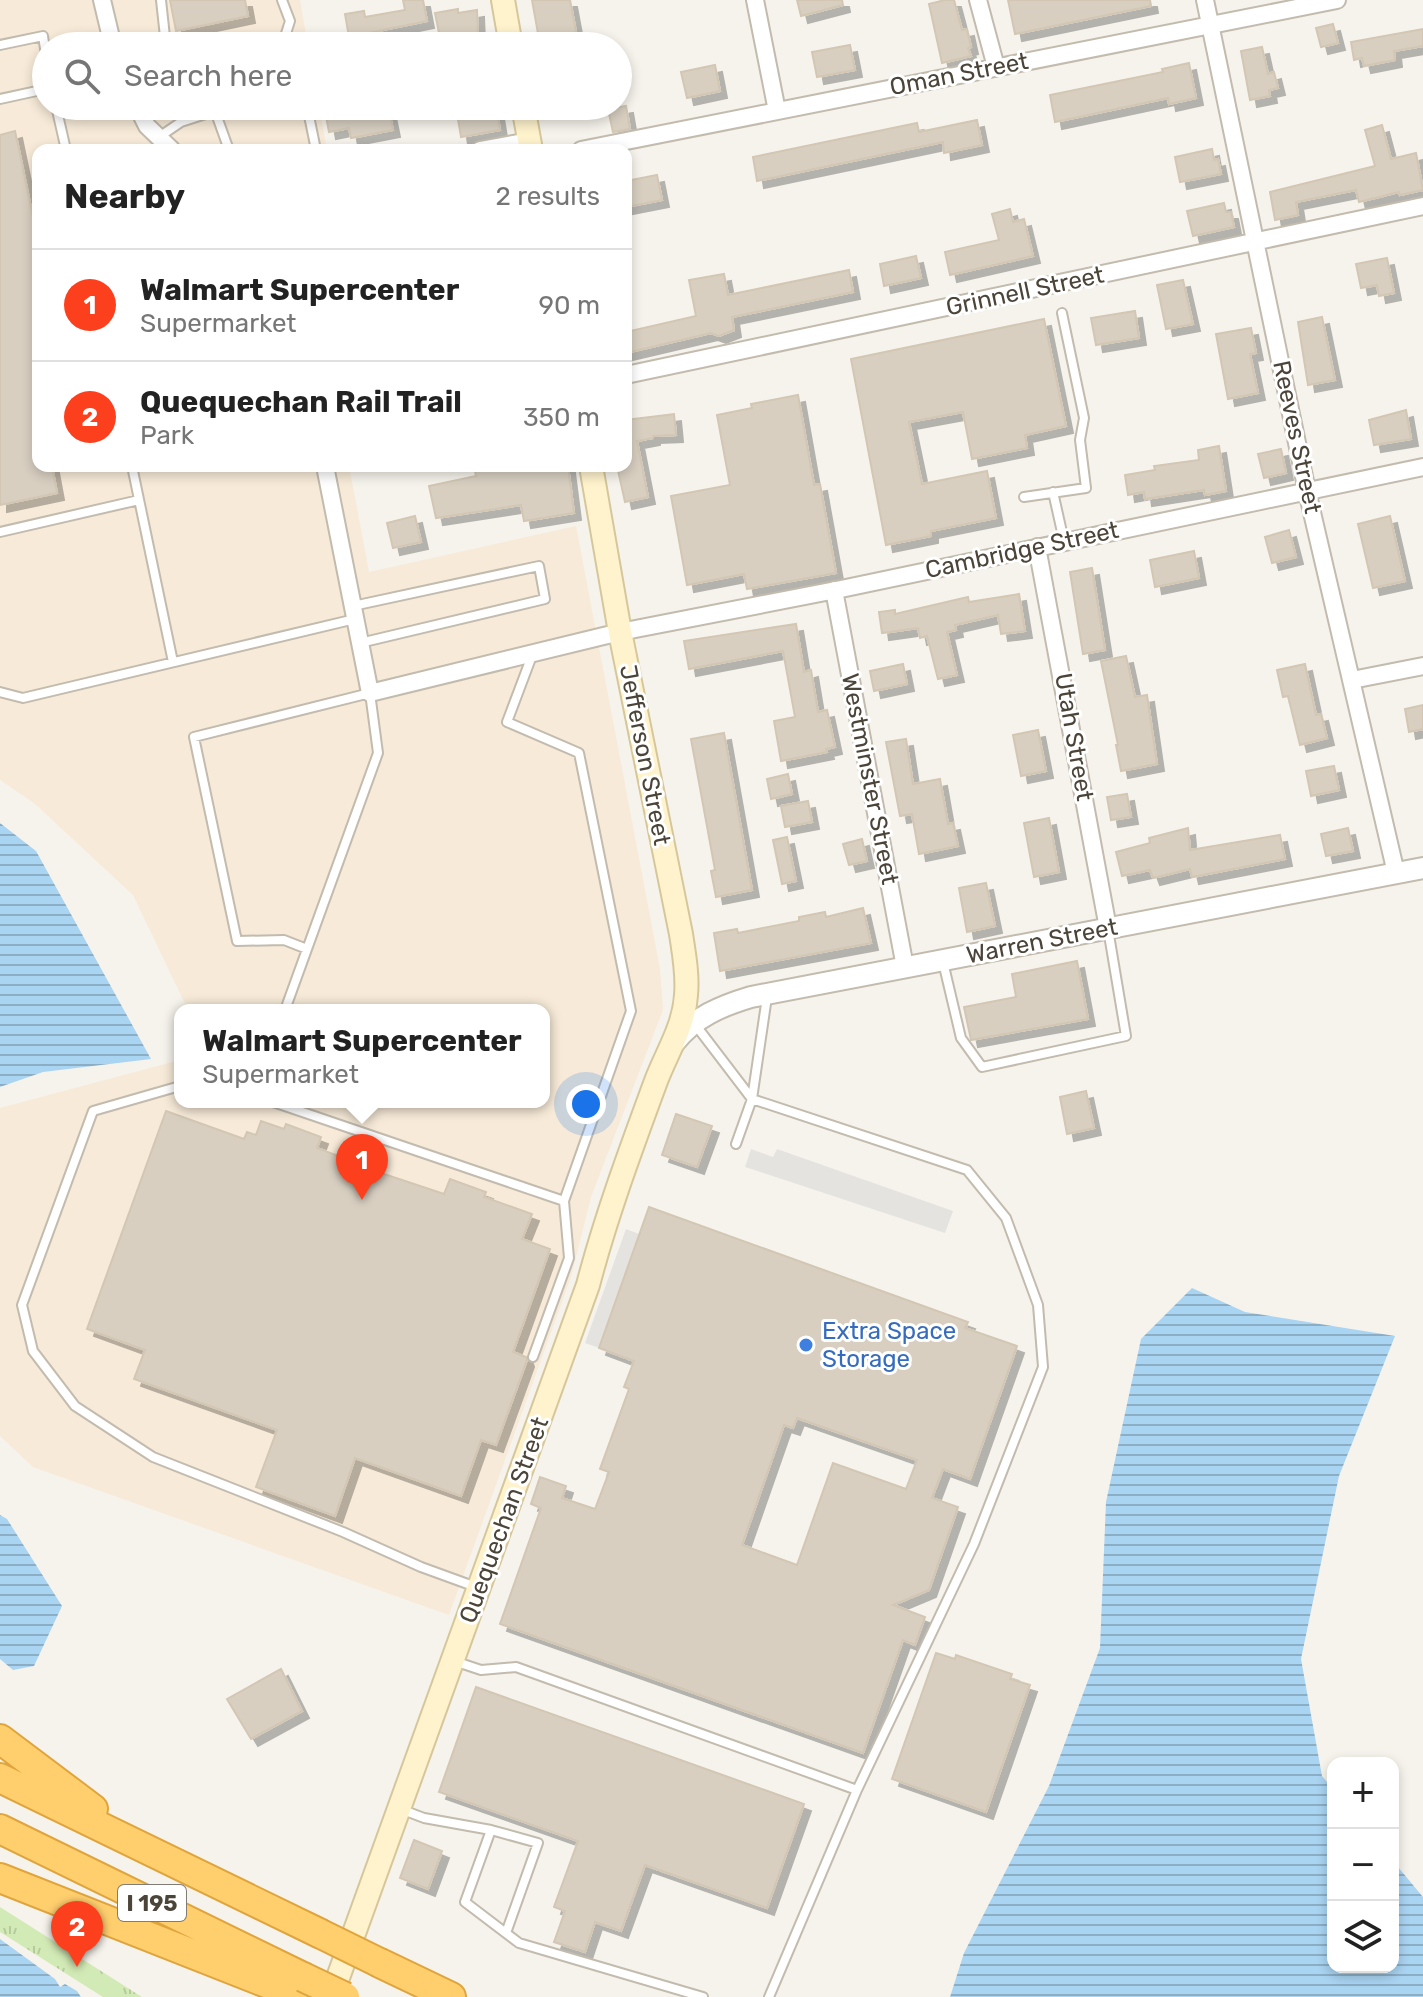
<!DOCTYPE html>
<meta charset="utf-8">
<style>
:root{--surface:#fff;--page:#f2f2f2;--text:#222;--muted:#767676;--line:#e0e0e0;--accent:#fc3f1d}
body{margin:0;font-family:Rubik,sans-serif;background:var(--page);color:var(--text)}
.controls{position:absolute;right:24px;bottom:24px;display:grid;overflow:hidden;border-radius:16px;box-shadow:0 4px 12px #0003}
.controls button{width:72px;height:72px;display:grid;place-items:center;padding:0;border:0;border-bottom:2px solid var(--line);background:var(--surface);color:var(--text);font:40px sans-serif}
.you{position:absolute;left:586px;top:1104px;width:28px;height:28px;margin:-20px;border:6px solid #fff;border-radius:50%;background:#1a73e8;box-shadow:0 0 0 12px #1a73e833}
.badge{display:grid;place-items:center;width:52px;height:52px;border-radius:50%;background:var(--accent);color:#fff;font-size:26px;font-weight:700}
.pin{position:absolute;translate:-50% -66px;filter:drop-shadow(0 2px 4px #0008)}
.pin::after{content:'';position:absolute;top:42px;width:28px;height:24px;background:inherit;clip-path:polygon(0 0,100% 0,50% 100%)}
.popup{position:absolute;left:174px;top:1004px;width:376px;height:104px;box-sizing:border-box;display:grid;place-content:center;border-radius:16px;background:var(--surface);filter:drop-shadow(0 2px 6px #0005);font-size:26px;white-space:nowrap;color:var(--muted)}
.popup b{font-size:30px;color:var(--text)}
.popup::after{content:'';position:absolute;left:50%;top:100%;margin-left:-16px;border:16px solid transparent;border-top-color:var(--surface)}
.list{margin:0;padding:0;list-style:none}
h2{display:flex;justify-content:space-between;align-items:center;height:104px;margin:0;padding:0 32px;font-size:34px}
h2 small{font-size:26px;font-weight:400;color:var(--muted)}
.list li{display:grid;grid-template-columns:52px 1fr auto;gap:24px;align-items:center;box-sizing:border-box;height:112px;padding:0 32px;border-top:2px solid var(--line)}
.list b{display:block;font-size:30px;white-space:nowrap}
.list p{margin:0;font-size:26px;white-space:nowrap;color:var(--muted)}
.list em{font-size:26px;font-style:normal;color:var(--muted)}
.icon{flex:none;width:44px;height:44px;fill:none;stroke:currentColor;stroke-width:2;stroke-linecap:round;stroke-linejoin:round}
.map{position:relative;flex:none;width:1423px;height:1997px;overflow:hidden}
.search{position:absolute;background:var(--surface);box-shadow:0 4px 12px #0003;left:32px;top:32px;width:600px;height:88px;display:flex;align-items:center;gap:20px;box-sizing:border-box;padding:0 28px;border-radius:44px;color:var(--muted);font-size:30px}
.panel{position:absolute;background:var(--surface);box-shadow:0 4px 12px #0003;left:32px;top:144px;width:600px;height:328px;border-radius:16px}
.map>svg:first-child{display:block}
.commercial{fill:#f7ead8}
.park{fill:url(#park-tufts)}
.parking{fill:#e5e3e0}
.water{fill:url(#water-rules)}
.building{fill:#d8cfc1;stroke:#d3c7b4;stroke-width:2;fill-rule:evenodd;filter:url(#shadow)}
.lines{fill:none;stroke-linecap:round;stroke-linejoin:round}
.service-casing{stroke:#c2bbae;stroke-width:12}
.minor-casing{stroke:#c2bbae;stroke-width:20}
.tertiary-casing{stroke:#c2bbae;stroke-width:24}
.secondary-casing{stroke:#d6c79b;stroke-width:26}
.motorway-casing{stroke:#e0a43c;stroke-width:32}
.service{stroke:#fff;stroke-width:8}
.minor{stroke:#fff;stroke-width:16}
.tertiary{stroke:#fff;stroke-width:20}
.secondary{stroke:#fff3cd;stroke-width:22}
.motorway{stroke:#ffcf6e;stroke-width:28}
.motorway-bridge-casing{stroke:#e0a43c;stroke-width:32;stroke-linecap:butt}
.motorway-bridge{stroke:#ffcf6e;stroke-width:28}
.shop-dot{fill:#3f7fe0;stroke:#fff;stroke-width:3}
.labels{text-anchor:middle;stroke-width:6;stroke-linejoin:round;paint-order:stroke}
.shield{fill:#fff;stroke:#817c74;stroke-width:2}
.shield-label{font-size:22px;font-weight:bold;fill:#4b4439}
.street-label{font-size:24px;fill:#4b4439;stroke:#fff}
.shop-label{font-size:24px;fill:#366cbe;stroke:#fff;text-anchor:start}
</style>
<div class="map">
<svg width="1423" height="1997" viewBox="0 0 1423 1997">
<defs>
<pattern id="park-tufts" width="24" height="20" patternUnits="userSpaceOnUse" patternTransform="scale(2)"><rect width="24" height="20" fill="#d2eab5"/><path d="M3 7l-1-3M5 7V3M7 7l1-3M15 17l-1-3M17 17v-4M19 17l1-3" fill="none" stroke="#b6ca9c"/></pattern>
<pattern id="water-rules" width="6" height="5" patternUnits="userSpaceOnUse" patternTransform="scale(2)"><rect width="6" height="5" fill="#a9d4f2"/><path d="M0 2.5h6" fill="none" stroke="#8caec5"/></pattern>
<filter id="shadow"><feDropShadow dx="7" dy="7" stdDeviation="0" flood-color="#0004"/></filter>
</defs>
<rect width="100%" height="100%" fill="#f6f3ec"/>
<!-- commercial -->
<path class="commercial" d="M0 0H300L308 46H46V106H319L327 150H38V466H349L369 572 576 526 660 969 663 1010 591 1197 571 1277 449 1615 33 1467 0 1436V1108L180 1060V1102H544V1010H188L133 895 34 803 0 780Z"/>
<!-- park -->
<path class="park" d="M0 1907 142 1997H103L0 1932Z"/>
<!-- parking -->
<path class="parking" d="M751 1149 773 1157 777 1149 953 1211 945 1233 745 1167Z
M626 1229 639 1234 599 1348 585 1343Z"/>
<!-- water -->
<path class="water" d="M0 823 36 851 151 1059 43 1072 0 1087Z
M1192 1288 1245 1312 1395 1336 1339 1476 1301 1659 1322 1776 1333 1789V1967H1393V1861L1423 1897V1997H950L964 1953 1049 1786 1100 1648 1106 1502 1141 1339Z
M0 1515 7 1519 62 1606 34 1666 13 1670 0 1659Z
M0 1939 55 1979 60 1987 65 1984 77 1991 81 1997H0Z"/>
<!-- building -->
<path class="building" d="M170 0H245L248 16 176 31Z
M403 0H423L427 21 349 37 345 14 364 11 365 17 405 10Z
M532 0H570L576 32 539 39Z
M797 0H842L843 5 801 16Z
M945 0H954L962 30 967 29 971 47 968 48 971 56 942 63 929 4Z
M1008 0H1150L1151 6 1015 34Z
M458 9V13L477 10 478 36 441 43 435 13Z
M1333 24 1338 43 1321 47 1316 28Z
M1423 29V46L1394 51 1395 60 1364 66 1362 58 1354 60 1351 42Z
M850 45 855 70 817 77 812 52Z
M1262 47 1268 74 1274 72 1278 88 1269 90 1270 96 1250 100 1241 51Z
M1189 63 1196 98 1169 104 1168 98 1055 122 1050 95 1163 72 1162 69Z
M715 65 720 91 687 98 681 72Z
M324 106H388L393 130 351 138 349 128 329 132Z
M496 106 500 130 461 137 457 113Z
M626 106 630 129 613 132 608 109Z
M977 120 982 145 944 153 943 142 757 181 753 157 917 123 919 132Z
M1382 125 1391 159 1416 153 1423 190 1400 195 1399 192 1359 202 1356 190 1296 202 1298 215 1275 220 1270 192 1375 166 1365 130Z
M15 131 38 241V466H52L57 493 0 505V135Z
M1212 149 1214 160 1218 159 1221 174 1180 182 1175 157Z
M657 175 662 200 626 207V181Z
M1224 203 1226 212H1231L1234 227 1193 236 1187 211Z
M1010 209 1013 222 1024 219 1033 256 950 275 945 252 999 240 992 214Z
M916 256 921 278 884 286 880 264Z
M1387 258 1394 293 1379 296 1377 285 1361 288 1356 264Z
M849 270 853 292 732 317 734 330 719 336 711 333 626 353V332L696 316 689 280 724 274 728 295Z
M1183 280 1193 324 1166 329 1157 285Z
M1135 311 1139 338 1096 345 1091 318Z
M1322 317 1335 380 1308 385 1298 322Z
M1044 319 1066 426 1025 435 1027 448 972 459 963 412 909 422 922 484 987 471 996 518 931 531V536L886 545 851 359Z
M1251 328 1256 353 1250 354 1258 393 1228 399 1216 334Z
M798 395 814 485 820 484 836 573 747 589 744 574 687 585 671 496 730 485 717 415 752 408 751 404Z
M1406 410 1411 439 1374 445 1369 420Z
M674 414 676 435 653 436V438L637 441 648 497 625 502 617 466H626V420Z
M1219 446 1226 491 1205 495 1204 490 1145 499 1144 492 1128 495 1125 475 1155 470 1154 466 1199 460 1198 450Z
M1281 449 1286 473 1264 478 1258 454Z
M474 466H568L574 513 524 521 521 505 436 518 429 486 476 476Z
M415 516 421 542 393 548 387 523Z
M1390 516 1405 581 1373 588 1358 524Z
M1289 530 1296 557 1272 563 1265 537Z
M1194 551 1199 578 1155 587 1150 560Z
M1092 568 1105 650 1083 654 1070 572Z
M1019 594 1025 631 1001 634 998 615 955 625 956 630 947 632 957 675 938 679 927 636 920 638 918 628 882 633 879 612 895 610V614L968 597 969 602Z
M796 624 804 672 811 670 818 712 827 710 835 747 826 749 827 752 781 761 774 721 795 717 783 651 689 669 684 641Z
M1126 656 1135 697 1147 695 1157 764 1121 771 1116 745H1118L1101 661Z
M903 664 907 684 874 691 870 671Z
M1305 664 1316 715 1321 714 1327 738 1300 745 1288 696 1283 697 1277 670Z
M1423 705V729L1409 732 1405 709Z
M1038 730 1046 771 1021 776 1013 735Z
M724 733 752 890 716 897 711 871 715 870 691 739Z
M906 739 913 784 940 779 948 824 953 823 958 846 919 854 912 814 900 816 886 742Z
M1334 766 1339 790 1311 796 1306 771Z
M788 774 792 794 771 799 767 779Z
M1127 794 1131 817 1111 820 1107 797Z
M808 801 812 822 785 827 781 806Z
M1049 818 1059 872 1034 877 1024 823Z
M1188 828 1190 850 1280 835 1285 859 1192 877 1190 869 1153 878 1150 870 1122 876 1116 852 1150 843 1149 838Z
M1348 828 1353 851 1326 856 1321 834Z
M787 837 796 881 782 884 773 840Z
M862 839 867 861 849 865 843 844Z
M986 883 995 926 967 932 959 888Z
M863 908 871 943 720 971 714 933 737 929 738 933 799 921V917L825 912 826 917Z
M1077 961 1088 1019 971 1040 964 1007 1016 997 1012 974Z
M1086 1091 1094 1128 1067 1134 1060 1097Z
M166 1111 244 1139 247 1132 256 1135 261 1121 284 1129 286 1124 321 1137 317 1148 349 1160 348 1162 444 1194 450 1179 486 1192 484 1197 532 1214 522 1239 550 1249 513 1352 526 1357 527 1360 496 1445 481 1440 461 1496 355 1458 335 1516 256 1487 277 1430 134 1379 145 1350 87 1329Z
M676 1114 712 1126 697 1167 662 1155Z
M649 1207 968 1322 965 1328 1017 1346 970 1479 943 1469 932 1498 958 1507 929 1590 893 1605 925 1617 915 1645 903 1640 863 1753 500 1624 541 1508 531 1504 540 1477 566 1486 562 1498 595 1509 609 1472 600 1469 629 1389 624 1387 634 1361 599 1348ZM797 1418 917 1460 906 1489 833 1463 797 1565 742 1545 784 1425 793 1428Z
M936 1653 955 1659 956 1655 1012 1674 1010 1679 1030 1685 986 1812 892 1779Z
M281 1669 302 1711 251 1739 227 1699Z
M476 1687 804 1804 767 1908 645 1865 621 1931 595 1922 585 1952 554 1942 565 1911 554 1907 578 1841 439 1792Z
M414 1840 442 1851 428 1889 400 1878Z"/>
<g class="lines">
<!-- service casing -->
<g class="service-casing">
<path id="service" d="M161 0 166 46
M282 0 290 21 282 46
M0 45 43 36 46 55
M0 99 46 89
M56 106 66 150
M307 106 316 150
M215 111 238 106
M159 137 181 122 215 111 229 150
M132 466 173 662
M1053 492 1064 541
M1024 497 1086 488 1080 440 1084 418 1062 313
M0 532 139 500
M353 606 539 566 545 599 360 643
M0 692 23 698 355 619
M943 962 961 1038 982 1067 1126 1036 1108 929
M285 1010 378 753 370 693 194 737 237 941 284 940 307 949
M694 1023 752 1099 767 997
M180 1086 93 1111 22 1305 33 1351 75 1406 153 1457 343 1532 421 1567 476 1587
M273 1102 564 1201 631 1011 579 753 507 722 533 653
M736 1144 752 1099 967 1170 1006 1218 1038 1305 1043 1367 974 1544 857 1790
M533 1357 569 1258 564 1201
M454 1661 481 1670 516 1667 857 1790 769 1997
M403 1810 424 1818 491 1830 465 1902 519 1943 703 1997
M491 1830 538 1843 506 1933"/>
</g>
<!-- minor casing -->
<g class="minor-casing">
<path id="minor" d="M102 0 113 46
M755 0 777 111
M978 0 996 67
M1205 0 1307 491 1396 873
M137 106 147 126 172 150
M480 150 530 141
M581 150 1337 0
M626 375 1423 206
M325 466 370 693 620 632 841 589 1423 467
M1037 547 1108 928
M834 590 905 967
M1352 680 1423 666"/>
</g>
<!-- tertiary casing -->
<g class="tertiary-casing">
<path id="tertiary" d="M674 1043C694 1017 721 1006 751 997L1423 868"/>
</g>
<!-- secondary casing -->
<g class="secondary-casing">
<path id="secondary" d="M503 0 511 46
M523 106 531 150
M331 1997 588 1285C606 1216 631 1149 656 1081 667 1052 684 1027 686 995 688 975 684 954 681 934L620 632 591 466"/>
</g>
<!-- motorway casing -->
<g class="motorway-casing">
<path id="motorway" d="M0 1739 93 1809
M0 1778 319 1933
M0 1829 303 1977
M0 1878 302 1997
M380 1963 451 1997"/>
</g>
<!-- service -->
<use href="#service" class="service"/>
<!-- minor -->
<use href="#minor" class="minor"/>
<!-- tertiary -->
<use href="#tertiary" class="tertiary"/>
<!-- secondary -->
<use href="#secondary" class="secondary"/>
<!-- motorway -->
<use href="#motorway" class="motorway"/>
<!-- motorway-bridge casing -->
<g class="motorway-bridge-casing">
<path id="motorway-bridge" d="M319 1933 380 1963
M303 1977 345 1997"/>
</g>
<!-- motorway-bridge -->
<use href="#motorway-bridge" class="motorway-bridge"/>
</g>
<!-- markers -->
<circle class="shop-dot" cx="806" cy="1345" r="8"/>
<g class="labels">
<!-- shield labels -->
<rect class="shield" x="118" y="1885" width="68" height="36" rx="6"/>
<g class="shield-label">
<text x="152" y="1911">I 195</text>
</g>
<!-- street labels -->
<g class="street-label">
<text transform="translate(959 74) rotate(-11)" y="8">Oman Street</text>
<text transform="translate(1025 291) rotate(-12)" y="8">Grinnell Street</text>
<text transform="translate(1297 437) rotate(78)" y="8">Reeves Street</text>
<text transform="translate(1022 550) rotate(-12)" y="8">Cambridge Street</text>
<text transform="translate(1074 737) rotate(80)" y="8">Utah Street</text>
<text transform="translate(645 755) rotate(79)" y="8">Jefferson Street</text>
<text transform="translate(870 779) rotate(79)" y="8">Westminster Street</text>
<text transform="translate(1042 941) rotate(-11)" y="8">Warren Street</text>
<text transform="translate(504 1520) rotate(-70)" y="8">Quequechan Street</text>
</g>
<!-- shop labels -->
<g class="shop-label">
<text x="822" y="1339">Extra Space<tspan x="822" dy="28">Storage</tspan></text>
</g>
</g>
</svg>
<div class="controls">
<button>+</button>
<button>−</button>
<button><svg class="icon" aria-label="layers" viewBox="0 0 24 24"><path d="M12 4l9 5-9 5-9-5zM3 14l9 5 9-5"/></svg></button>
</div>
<div class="you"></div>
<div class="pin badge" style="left:362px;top:1200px">1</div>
<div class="popup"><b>Walmart Supercenter</b>Supermarket</div>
<div class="pin badge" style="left:77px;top:1967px">2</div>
<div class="search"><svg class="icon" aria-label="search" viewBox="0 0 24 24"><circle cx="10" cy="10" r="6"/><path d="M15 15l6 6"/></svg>Search here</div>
<section class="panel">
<h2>Nearby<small>2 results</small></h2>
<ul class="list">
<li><span class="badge">1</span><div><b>Walmart Supercenter</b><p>Supermarket</p></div><em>90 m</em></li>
<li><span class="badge">2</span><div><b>Quequechan Rail Trail</b><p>Park</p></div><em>350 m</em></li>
</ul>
</section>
</div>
